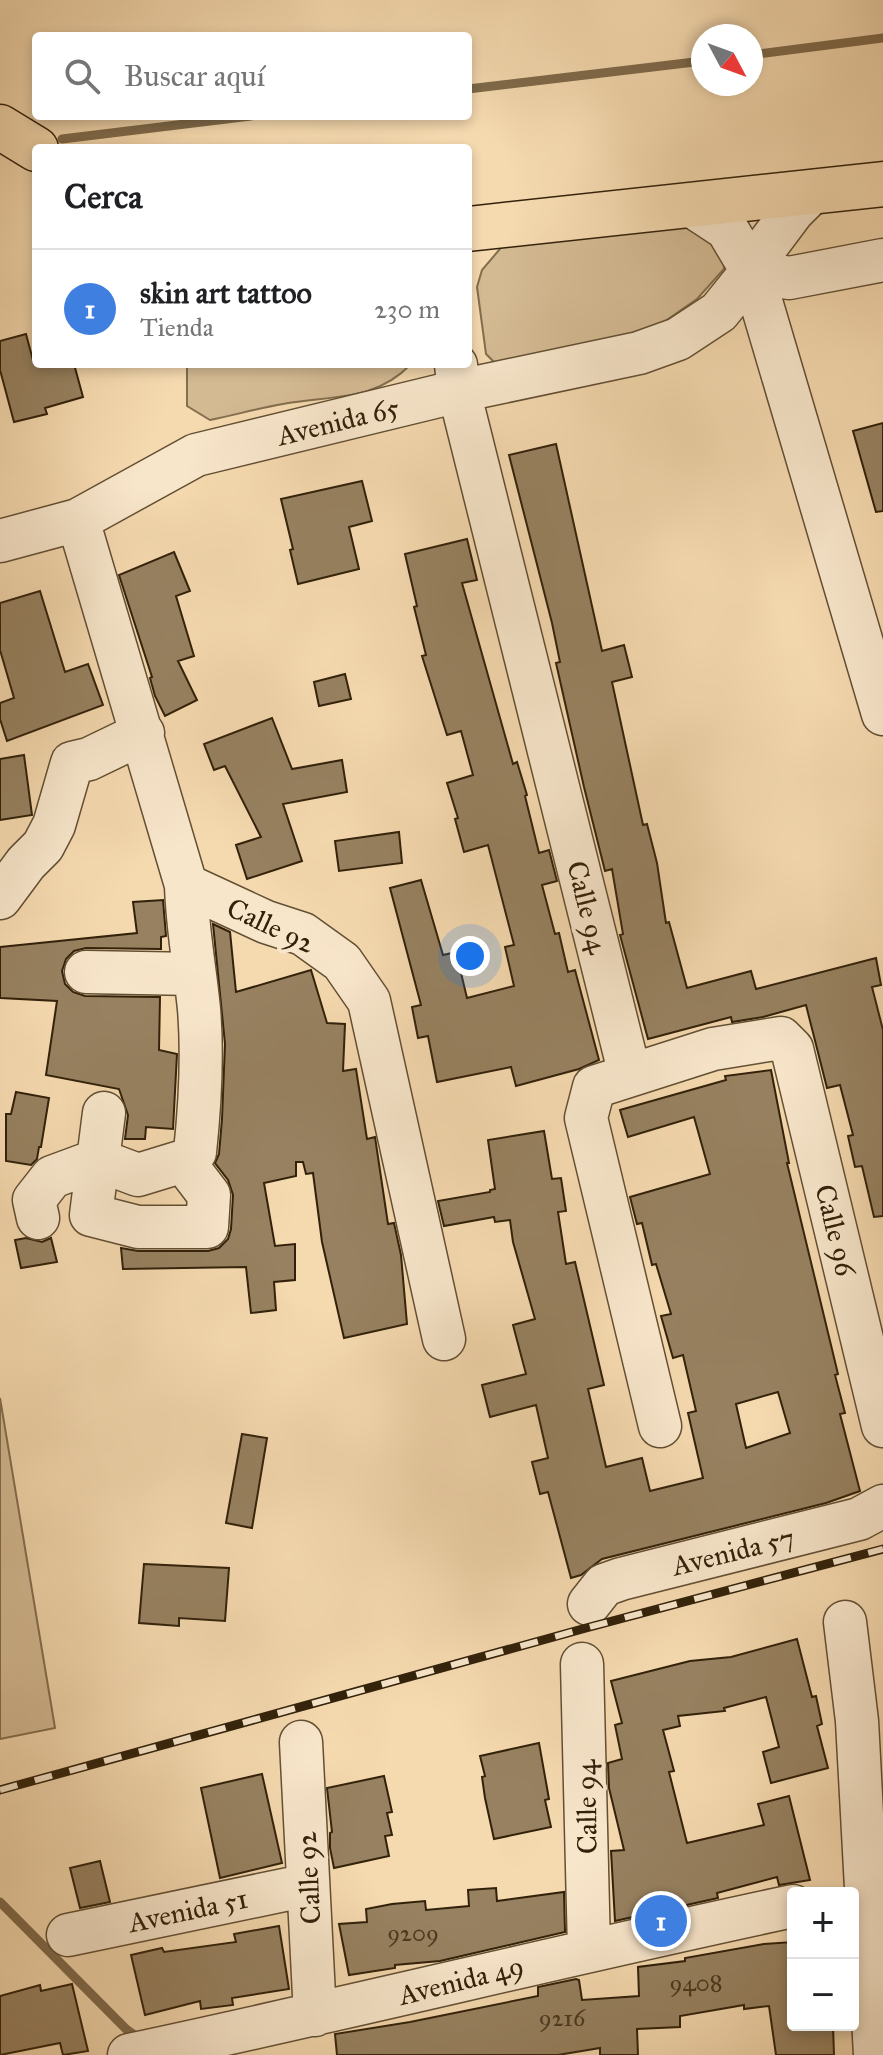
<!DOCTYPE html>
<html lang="es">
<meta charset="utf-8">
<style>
:root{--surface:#fff;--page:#f6f6f6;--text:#202124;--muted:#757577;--line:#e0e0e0;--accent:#db2777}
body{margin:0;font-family:"IM FELL Great Primer",serif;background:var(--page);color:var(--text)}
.controls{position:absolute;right:24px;bottom:24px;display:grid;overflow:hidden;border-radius:8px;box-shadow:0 4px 12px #0003}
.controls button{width:72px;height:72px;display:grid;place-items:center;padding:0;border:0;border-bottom:2px solid var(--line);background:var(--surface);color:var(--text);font:40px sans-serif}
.compass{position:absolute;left:691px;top:24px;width:72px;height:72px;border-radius:50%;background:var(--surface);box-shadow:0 4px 12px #0003;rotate:131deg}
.you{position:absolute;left:470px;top:956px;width:28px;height:28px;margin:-20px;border:6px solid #fff;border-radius:50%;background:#1a73e8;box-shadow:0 0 0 12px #1a73e833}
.badge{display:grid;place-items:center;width:52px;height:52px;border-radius:50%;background:var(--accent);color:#fff;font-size:26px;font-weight:700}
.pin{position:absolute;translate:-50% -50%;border:4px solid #fff;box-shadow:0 2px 8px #0006}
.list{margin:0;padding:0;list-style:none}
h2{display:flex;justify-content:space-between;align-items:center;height:104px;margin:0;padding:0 32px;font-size:34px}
h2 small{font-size:26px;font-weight:400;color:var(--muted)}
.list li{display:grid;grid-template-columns:52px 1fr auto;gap:24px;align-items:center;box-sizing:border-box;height:120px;padding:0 32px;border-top:2px solid var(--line)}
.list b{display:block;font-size:30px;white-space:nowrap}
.list p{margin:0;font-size:26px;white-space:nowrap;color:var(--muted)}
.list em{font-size:26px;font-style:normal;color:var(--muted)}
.icon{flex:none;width:44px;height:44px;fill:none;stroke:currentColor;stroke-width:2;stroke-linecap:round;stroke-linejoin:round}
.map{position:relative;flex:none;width:883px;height:2055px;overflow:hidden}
.search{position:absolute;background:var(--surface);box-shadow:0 4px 12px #0003;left:32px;top:32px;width:440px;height:88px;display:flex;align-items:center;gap:20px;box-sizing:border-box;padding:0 28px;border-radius:8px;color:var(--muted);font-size:30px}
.panel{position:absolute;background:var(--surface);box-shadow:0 4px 12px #0003;left:32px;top:144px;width:440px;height:224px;border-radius:8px}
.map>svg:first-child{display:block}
.green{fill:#d4ba93;stroke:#836e4e;stroke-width:2}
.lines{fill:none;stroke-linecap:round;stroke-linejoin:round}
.stream{stroke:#7f6a4b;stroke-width:9}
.building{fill:#978160;stroke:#32210a;stroke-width:2;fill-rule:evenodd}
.minor-casing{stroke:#634f33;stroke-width:45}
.major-casing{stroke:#32210a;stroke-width:47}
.minor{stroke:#f8e6cb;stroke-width:42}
.major{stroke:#f5d9af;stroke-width:44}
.rail-casing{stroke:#32210a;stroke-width:9}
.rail{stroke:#f8e6cb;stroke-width:6;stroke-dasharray:18;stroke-linecap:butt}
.labels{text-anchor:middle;stroke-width:8;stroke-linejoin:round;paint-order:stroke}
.number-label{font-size:24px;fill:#4b3920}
.street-label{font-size:28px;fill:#32210a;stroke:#f8e6cb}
</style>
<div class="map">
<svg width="883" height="2055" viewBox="0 0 883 2055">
<rect width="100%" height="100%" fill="#f5d9af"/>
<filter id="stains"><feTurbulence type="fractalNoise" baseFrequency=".0025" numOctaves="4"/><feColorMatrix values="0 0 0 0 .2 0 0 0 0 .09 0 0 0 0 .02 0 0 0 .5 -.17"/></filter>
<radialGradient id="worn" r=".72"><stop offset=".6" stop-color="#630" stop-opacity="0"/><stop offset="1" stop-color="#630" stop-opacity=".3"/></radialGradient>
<!-- green -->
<path class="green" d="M668 219 705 237 723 254 724 269 697 299 645 335 497 365 486 354 477 287 482 270 505 243Z
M187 364H411C375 402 331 395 283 404 259 408 235 415 210 420L187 406Z
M0 1398 55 1728 0 1739Z"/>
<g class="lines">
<!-- stream -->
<path class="stream" d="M751 55 883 38
M468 89 703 61
M62 139 251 116
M0 1902 126 2029 140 2039"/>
</g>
<!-- building -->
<path class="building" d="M26 334 34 364H74L83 397 45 408 47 414 14 422 0 370V341Z
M883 423V511L876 512 853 431Z
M556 444 602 651 624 645 632 677 612 682 643 825 647 824 657 863 666 923 669 922 687 988 751 971 756 989 876 958 881 985 872 987 883 1030V1216L874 1217 862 1166 855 1167 848 1136 853 1135 840 1085 827 1088 806 1005 763 1017 732 1022 731 1017 648 1039 620 935 623 934 612 869 605 871 584 787 556 663 560 662 552 623 509 455Z
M362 481 372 521 349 527 359 569 298 584 290 550 293 549 281 499Z
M467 539 477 580 462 583 513 764 517 762 527 795 525 796 539 853 549 850 557 881 542 885 555 934 559 933 568 972 575 970 599 1060 579 1069 516 1086 511 1067 437 1082 428 1036 418 1038 412 1007 421 1005 390 888 421 880 443 955 456 952 467 998 514 986 505 947 514 945 488 845 464 852 455 819 458 818 447 783 473 775 461 731 447 735 434 694 422 656 426 655 414 607 417 606 405 554Z
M174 552 190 591 176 596 194 656 178 661 197 700 165 716 155 696 150 678 152 677 119 575Z
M40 591 65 672 88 664 103 705 7 741 0 719V703L14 698 0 650V603Z
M345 674 351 699 319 706 314 682Z
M272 718 292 769 342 760 347 792 283 804 302 861 247 879 236 845 261 837 225 766 214 770 204 744Z
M24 755 32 815 0 820V759Z
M399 832 402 863 339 871 335 841Z
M163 900 166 936 161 937V949L86 948 74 951 66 959 62 971 65 984 73 992 85 996 160 997 159 1050 177 1054 173 1129 146 1127 145 1139H125L128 1115 119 1089 46 1075 57 1001 0 998V947L137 933 133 902Z
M213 924 230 932 236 992 311 970 327 1023 345 1024 343 1071 356 1069 367 1139 375 1137 388 1224 394 1223 401 1255 407 1324 344 1338 322 1242 313 1173 306 1174 303 1162H296V1176L264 1183 275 1246 295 1244V1280L274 1282 276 1310 251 1313 246 1267 123 1269 121 1248 138 1251H208L219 1248 228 1239 231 1229 233 1195 228 1180 215 1163 219 1154 222 1119 225 1044Z
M771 1070 789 1163H787L838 1374 835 1375 845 1413 840 1414 860 1491 826 1503 602 1559 581 1575 571 1578 548 1492 540 1494 532 1462 548 1458 536 1405 490 1417 482 1385 526 1374 513 1325 535 1319 513 1242 510 1220 495 1222 494 1217 444 1226 438 1201 490 1192V1190L495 1189 488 1140 544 1131 552 1179 561 1178 566 1211 558 1212 566 1264 575 1262 604 1385 588 1389 606 1467 642 1458 650 1491 703 1478 688 1413 696 1411 683 1355 673 1358 661 1316 671 1314 656 1264 652 1265 642 1223 637 1224 630 1197 710 1174 694 1117 628 1137 620 1110 726 1080 725 1076ZM778 1392 790 1433 746 1448 736 1404Z
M16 1092 49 1098 41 1147H39L37 1159 31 1165 6 1161V1114H11Z
M26 1238 42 1242 51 1238 57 1262 21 1268 15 1240Z
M242 1434 267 1438 252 1528 226 1523Z
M144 1564 229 1568 225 1621 179 1618V1626L139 1623Z
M797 1639 812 1697 816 1696 822 1724 817 1726 828 1768 771 1783 763 1752 779 1747 766 1697 724 1708 725 1711 678 1716 680 1726 663 1730 674 1771 669 1772 687 1843 764 1825 758 1804 789 1796 810 1880 779 1885 777 1877 717 1893 718 1898 615 1921 611 1851 624 1850 609 1788 608 1763 622 1759 615 1725 622 1723 611 1681 690 1661 731 1657Z
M539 1743 549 1799 545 1800 551 1827 494 1839 485 1798 482 1777 485 1776 480 1756Z
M262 1774 282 1863 220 1878 201 1788Z
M384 1776 392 1812 387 1813 392 1835 385 1836 389 1856 334 1868 330 1848V1833L332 1832 327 1788Z
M100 1861 110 1902 80 1908 70 1868Z
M496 1888 497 1901 564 1892 565 1932 440 1961 395 1965V1968L349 1975 339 1924 367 1922 366 1909 392 1904 425 1901 426 1910 469 1906 468 1890Z
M279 1926 289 1989 232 1998 233 2005 201 2009 200 2001 145 2015 131 1955 162 1948 164 1952 236 1942 234 1934Z
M793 1942V2025H833L834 2055H776L769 2006 744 2009V2005L680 2016V2027L637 2029 638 2055H600V2048L558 2055H337L335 2034 410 2022 538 1996V1987L576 1979 579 1980 582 2000 639 1996 638 1967 685 1961V1958L764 1944Z
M72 1984 88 2051 63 2055 60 2043 0 2055V1996L40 1985 41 1991Z"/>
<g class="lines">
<!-- minor casing -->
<g class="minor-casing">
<path id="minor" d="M692 206 727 229 752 271 883 714
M752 271 789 278 883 260
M456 365 459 391 630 1075
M78 520 186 885C187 927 195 968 199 1009 203 1057 200 1105 195 1152L187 1160 138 1175 98 1160 104 1113
M0 541 78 520 196 455 459 391 639 353 678 339 719 312 752 271 766 247 793 211 813 191
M186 885 266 922 303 934 342 962 369 1001 444 1339
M0 898 26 863 43 846 54 825 72 763 89 759 143 733
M86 972 194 974
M38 1218 34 1200 52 1177 98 1160 91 1215 138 1227H207L209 1195 193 1174
M660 1426 586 1118 594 1087 713 1049 781 1038 792 1049 883 1426
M589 1604 604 1585 621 1579 859 1519 883 1506
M845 1622 857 1721 875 2055
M582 1664 589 1949
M301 1742 315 2015
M68 1935 308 1885
M129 2055C351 2008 571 1953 793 1906"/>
</g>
<!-- major casing -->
<g class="major-casing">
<path id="major" d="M0 127 36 149
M468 229 883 184"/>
</g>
<!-- minor -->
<use href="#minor" class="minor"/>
<!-- major -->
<use href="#major" class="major"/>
<!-- rail casing -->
<g class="rail-casing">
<path id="rail" d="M0 1790 586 1628 883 1549"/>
</g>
<!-- rail -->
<use href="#rail" class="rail"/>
</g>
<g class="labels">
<!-- number labels -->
<g class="number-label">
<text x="413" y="1941">9209</text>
<text x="696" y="1991">9408</text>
<text x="562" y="2026">9216</text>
</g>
<!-- street labels -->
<g class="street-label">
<text transform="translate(338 421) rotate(-14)" y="10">Avenida 65</text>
<text transform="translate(588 907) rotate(76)" y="10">Calle 94</text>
<text transform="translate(271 925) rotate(25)" y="10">Calle 92</text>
<text transform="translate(836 1230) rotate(76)" y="10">Calle 96</text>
<text transform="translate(733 1551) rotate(-14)" y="10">Avenida 57</text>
<text transform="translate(586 1807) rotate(-91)" y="10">Calle 94</text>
<text transform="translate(308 1878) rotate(-93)" y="10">Calle 92</text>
<text transform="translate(188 1910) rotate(-12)" y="10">Avenida 51</text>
<text transform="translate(461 1980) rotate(-14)" y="10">Avenida 49</text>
</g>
</g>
<rect width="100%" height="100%" filter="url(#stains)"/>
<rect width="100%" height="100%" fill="url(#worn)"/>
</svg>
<div class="controls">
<button>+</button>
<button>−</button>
</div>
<svg class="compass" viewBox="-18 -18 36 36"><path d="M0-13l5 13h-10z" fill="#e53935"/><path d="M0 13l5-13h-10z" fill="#757577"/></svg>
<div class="you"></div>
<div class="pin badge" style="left:661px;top:1921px;background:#3f7fe0">1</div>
<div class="search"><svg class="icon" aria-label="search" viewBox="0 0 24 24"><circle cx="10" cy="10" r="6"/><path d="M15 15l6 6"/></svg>Buscar aquí</div>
<section class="panel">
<h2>Cerca<small></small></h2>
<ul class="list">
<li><span class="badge" style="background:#3f7fe0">1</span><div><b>skin art tattoo</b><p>Tienda</p></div><em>230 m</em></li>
</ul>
</section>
</div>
